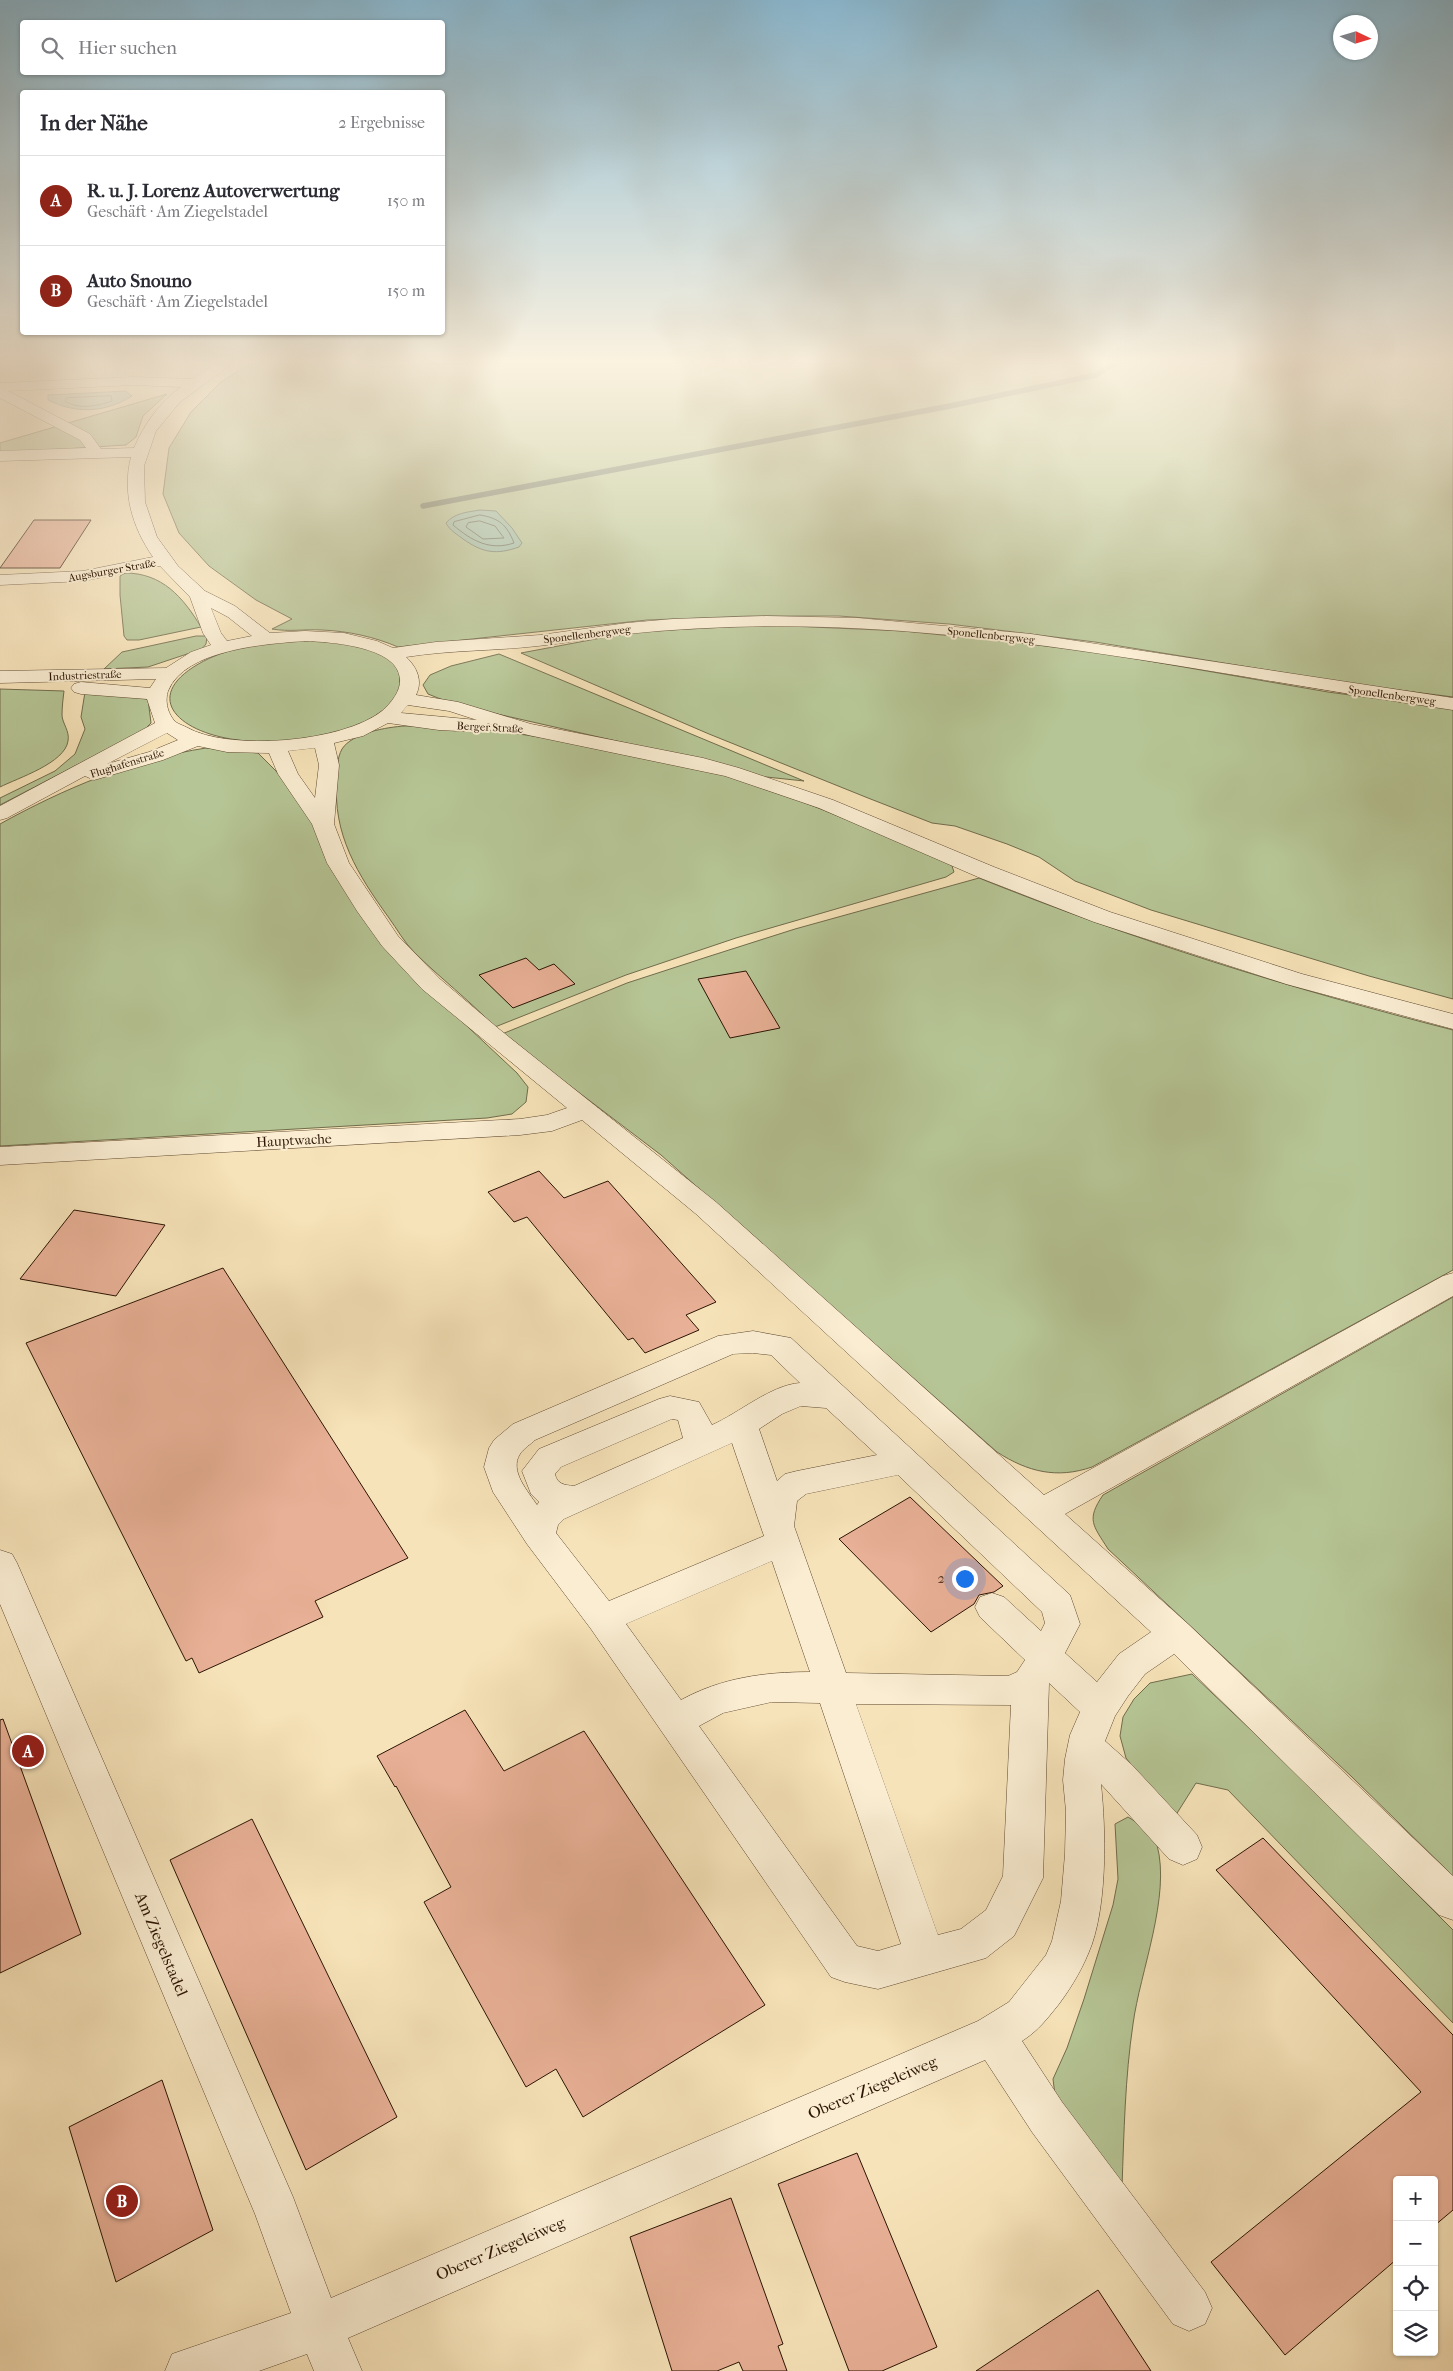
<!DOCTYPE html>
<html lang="de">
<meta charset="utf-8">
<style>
:root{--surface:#fff;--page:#f2f2f3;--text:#2b2b33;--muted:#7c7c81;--line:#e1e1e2;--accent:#8f2418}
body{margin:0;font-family:"IM FELL French Canon",serif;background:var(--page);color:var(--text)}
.controls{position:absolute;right:15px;bottom:15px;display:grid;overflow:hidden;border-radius:5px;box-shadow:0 1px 4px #0004}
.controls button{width:45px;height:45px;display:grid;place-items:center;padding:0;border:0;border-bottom:1px solid var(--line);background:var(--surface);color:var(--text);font:25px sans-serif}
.compass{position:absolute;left:1333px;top:15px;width:45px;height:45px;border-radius:50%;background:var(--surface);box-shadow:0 1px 4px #0004;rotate:94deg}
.you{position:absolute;left:964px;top:1578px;width:18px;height:18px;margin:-12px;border:4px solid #fff;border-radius:50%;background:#1a73e8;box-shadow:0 0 0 8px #1a73e833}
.badge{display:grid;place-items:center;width:32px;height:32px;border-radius:50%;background:var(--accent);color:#fff;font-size:16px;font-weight:700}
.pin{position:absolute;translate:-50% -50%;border:2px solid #fff;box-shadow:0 1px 5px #0006}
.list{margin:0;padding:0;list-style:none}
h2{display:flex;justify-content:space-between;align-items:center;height:65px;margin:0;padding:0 20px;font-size:21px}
h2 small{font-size:16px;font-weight:400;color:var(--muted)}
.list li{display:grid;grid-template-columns:32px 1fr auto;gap:15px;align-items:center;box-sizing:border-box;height:90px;padding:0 20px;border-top:1px solid var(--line)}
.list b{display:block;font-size:19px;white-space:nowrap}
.list p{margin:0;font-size:16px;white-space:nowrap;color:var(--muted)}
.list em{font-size:16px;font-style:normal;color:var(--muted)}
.icon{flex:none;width:28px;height:28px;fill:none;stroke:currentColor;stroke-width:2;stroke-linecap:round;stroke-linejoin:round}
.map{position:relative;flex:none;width:1453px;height:2371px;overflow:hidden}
.search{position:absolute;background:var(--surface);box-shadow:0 1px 4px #0004;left:20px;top:20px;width:425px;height:55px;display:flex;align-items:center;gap:12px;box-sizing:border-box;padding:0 18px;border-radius:5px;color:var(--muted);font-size:19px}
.panel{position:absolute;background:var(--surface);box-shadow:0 1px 4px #0004;left:20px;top:90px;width:425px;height:245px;border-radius:5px}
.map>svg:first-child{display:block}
.green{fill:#b6c595;stroke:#706c4c}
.water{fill:#9ebfab;stroke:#707b68}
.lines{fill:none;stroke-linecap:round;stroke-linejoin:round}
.shore{stroke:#646a57;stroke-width:1}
.stream{stroke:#707b68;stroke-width:5.5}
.building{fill:#e8b096;stroke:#2b1403}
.minor-casing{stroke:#5e4830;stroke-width:1}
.minor{fill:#faedd2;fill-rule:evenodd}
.labels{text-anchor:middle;stroke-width:4;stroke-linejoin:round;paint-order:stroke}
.far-street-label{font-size:11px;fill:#2b1403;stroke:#faedd2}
.street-label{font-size:14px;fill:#2b1403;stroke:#faedd2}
.near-number-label{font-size:14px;fill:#5a3b28}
.near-street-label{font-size:16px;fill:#2b1403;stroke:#faedd2}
</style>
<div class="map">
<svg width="1453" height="2371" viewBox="0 0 1453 2371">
<rect width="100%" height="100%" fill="#f7e3b9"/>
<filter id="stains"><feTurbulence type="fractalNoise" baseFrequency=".004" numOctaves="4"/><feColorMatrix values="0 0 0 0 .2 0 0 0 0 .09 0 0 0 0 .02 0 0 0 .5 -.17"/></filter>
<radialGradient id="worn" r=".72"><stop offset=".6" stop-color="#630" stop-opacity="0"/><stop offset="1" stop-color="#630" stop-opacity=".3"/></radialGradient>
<!-- green -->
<path class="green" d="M251 363H347C374 370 402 366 430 363H1453V697L1359 685 1095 642 949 624 839 616H749L647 620 398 647C375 637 348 631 322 630 305 629 289 632 272 629L292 619 256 600 209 566 179 533 163 494 169 448 191 412 221 382Z
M167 394 143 416 136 437 126 445 0 453V443Z
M125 573C162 573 183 597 201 627L139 640H127L124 636 120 595V576Z
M765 625 903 631 1030 644 1097 652 1328 692 1453 709V999L1369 976 1151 910 1075 881 1039 857 1007 844 955 826 932 823 868 798 709 734 521 653 633 632Z
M196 636H207L206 644 202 649 148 667 104 669 122 652Z
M295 640C321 641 399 643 400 680 401 696 388 707 375 716 338 740 274 746 231 739 171 729 140 691 210 658 237 646 266 643 295 640Z
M499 654 804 781 757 776 634 745 453 704 428 694 423 685 430 675 451 666Z
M0 689 64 691C63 699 62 707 62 715 62 723 70 731 68 741 65 763 18 778 0 787Z
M85 692 148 699 151 723 144 730 0 805V798L55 771 75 754 85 729 81 717Z
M405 726C478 725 551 738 622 752 665 761 708 769 750 783 817 805 882 835 947 862L952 866 954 872 946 877 736 938 626 975 495 1027C469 1000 440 978 414 952 404 942 397 929 389 918 358 875 332 834 337 779 337 769 337 758 342 749 352 733 387 727 405 726Z
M206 748 258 753 276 771 295 795 405 968 517 1073 528 1087 526 1102 512 1114 487 1118 0 1146V824C63 789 134 759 206 748Z
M979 878C1133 940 1292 989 1453 1030V1270L1092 1467C1057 1479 1028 1472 997 1452L661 1155 502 1034 627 983 707 957 795 929Z
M1453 1297V1876L1352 1777 1108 1549C1093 1525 1086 1520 1103 1495Z
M1192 1674 1290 1767 1453 1930V2023L1228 1790 1196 1783 1174 1818 1126 1758 1120 1736 1123 1717 1134 1699 1150 1683Z
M1128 1817C1139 1824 1154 1831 1157 1845 1171 1896 1140 1972 1133 2024 1125 2078 1124 2132 1122 2187L1056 2103 1053 2079 1067 2048 1084 1999 1113 1905 1118 1879 1115 1824Z"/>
<!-- water -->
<path class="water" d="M126 391 132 396C105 413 76 414 48 400V395Z
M480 510 496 511 512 528 522 543 519 547C496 555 483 553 463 539 457 534 450 531 446 523 454 513 468 512 480 510Z"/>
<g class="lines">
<!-- shore -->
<path class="shore" d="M111 396 112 401C97 406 79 410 65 401L67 398Z
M480 515C499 518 507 525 514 543 490 551 472 541 453 525L454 522Z
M480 521 495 526 504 538 483 539 466 527 468 523Z"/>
<!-- stream -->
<path class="stream" d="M423 506 950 406 1096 375 1115 363"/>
</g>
<!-- building -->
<path class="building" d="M34 520H91L60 568H0Z
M526 958 539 970 554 964 575 984 513 1008 479 975Z
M746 971 780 1028 730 1038 698 979Z
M539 1171 564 1198 608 1181 716 1302 686 1315 699 1330 645 1353 633 1338 628 1340 527 1217 514 1222 488 1192Z
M74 1210 165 1225 116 1296 20 1279Z
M223 1268 408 1558 315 1601 323 1617 199 1673 192 1658 186 1661 26 1343Z
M910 1497 1003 1586 994 1592 979 1595 974 1604 931 1632 839 1539Z
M465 1710 504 1771 584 1731 765 2005 583 2117 556 2069 526 2087 424 1902 451 1887 396 1786 395 1787 377 1756Z
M3 1719 81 1934 0 1973V1720Z
M252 1819 397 2117 306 2170 170 1860Z
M1263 1838 1453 2035V2210L1434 2226V2180H1397V2259L1285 2355 1211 2262 1421 2092 1216 1870Z
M162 2080 213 2230 116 2282 69 2127Z
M857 2153 937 2347 882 2371H849L778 2184Z
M731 2198 783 2344 778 2346 787 2371H743L739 2362 717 2371H672L630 2237Z
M1098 2290 1151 2371H976Z"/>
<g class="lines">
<!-- minor casing -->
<g class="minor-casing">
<path id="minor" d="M217 363H233L180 402 156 431 144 466 145 502 157 537 178 566 205 591 235 606 270 633 305 631 344 633 377 641 393 648 436 642 540 635 627 623 673 619 766 616 858 618 1031 634 1453 698V710C1245 680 1038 634 828 627 761 625 694 627 627 634 597 637 568 643 538 646 494 651 450 650 406 657 417 667 423 681 416 695L458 702 531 724 703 758 739 768 833 800 994 867 1110 912 1302 974 1453 1014V1029L1286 984 1094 922 978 877 819 808 725 776 528 735 487 723 489 726 486 730 479 732 439 730 388 723 363 736 334 743 339 765 334 824 349 863 398 936 440 979 499 1029 716 1202 1044 1495 1443 1276 1453 1273V1296L1065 1514 1188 1624 1453 1876V1920L1439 1915 1174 1654 1145 1674 1128 1696 1115 1716 1105 1741 1132 1765 1197 1835 1202 1847 1197 1859 1183 1865 1169 1859 1101 1784C1106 1831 1107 1900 1092 1944 1084 1966 1073 1985 1059 2004 1046 2020 1039 2030 1022 2041L1062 2102 1205 2292 1212 2308 1205 2324 1189 2331 1173 2324 1032 2132 985 2060 348 2338 362 2371H314L307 2354 259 2371H165L172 2354 291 2313 255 2214 0 1604V1550L12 1554 17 1563 293 2197 331 2298 978 2021 1009 2002 1046 1955 1052 1941 1061 1901 1065 1854 1066 1811 1063 1780 1065 1759 1070 1735 1080 1712 1049 1683 1043 1878 1014 1936 986 1958 878 1989 845 1982 831 1977 591 1629 527 1544 493 1492 484 1467 489 1448 494 1440 513 1424 718 1336 753 1331 791 1338 1070 1595 1080 1624 1065 1653 1097 1682 1119 1654 1151 1632 696 1214 582 1120 552 1131 520 1135 0 1165V1147L520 1119 547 1115 567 1108 422 989 382 946 357 911 327 863 312 824 278 774 269 753 227 752 198 746 163 760 101 778 94 780 85 776 7 818 0 820V806L155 723 147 699 81 694 74 692 71 688 74 684 81 682 150 688 156 679 0 683V671L166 668 191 652 211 645 203 633 190 597 160 566 83 581 0 585V575L83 571 153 557C132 527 122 492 131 457L0 461V451L86 448 80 440 0 398V383L134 377 192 379ZM134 385 181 387C159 403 145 423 134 448L101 449 90 434 8 391ZM211 608 228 617 252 636 227 641 221 633ZM305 641C329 642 398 646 400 679 401 691 391 703 382 711 343 742 229 752 186 727 182 725 175 723 173 719 167 711 165 700 168 691 185 649 267 644 305 641ZM408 705 449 711 477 720 401 713ZM167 733 178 740 149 752 107 764ZM315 748 319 765 315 798 298 774 288 751ZM753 1353 771 1355 800 1383C771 1385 739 1413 712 1425L699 1402 670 1396 659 1399 539 1449 522 1471 531 1494 539 1502 537 1505C528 1491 509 1471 520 1454 523 1449 531 1444 535 1440L733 1354ZM801 1406 826 1408 877 1455 797 1471 785 1474 777 1481 759 1429 782 1414ZM672 1419 678 1420 683 1438 574 1486C564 1485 557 1484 555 1474L561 1467ZM732 1443 764 1536 609 1601 556 1533 558 1525 564 1519ZM898 1475 1042 1612 1045 1623 1041 1631 1004 1597 992 1593 980 1597 975 1607 980 1617 1025 1660 1017 1672 1008 1676 846 1673 794 1526 797 1501 806 1494ZM772 1561 810 1672C764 1672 721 1678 681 1700L626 1624ZM772 1702 820 1703 901 1944 878 1951 857 1946 699 1726 723 1713ZM856 1704 1011 1705 1003 1876 986 1910 961 1929 938 1935Z"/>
</g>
<!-- minor -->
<use href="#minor" class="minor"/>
</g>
<!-- sky -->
<linearGradient id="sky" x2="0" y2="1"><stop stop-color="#8ab8d0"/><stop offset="0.52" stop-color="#fbf2e0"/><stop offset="1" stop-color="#fbf2e0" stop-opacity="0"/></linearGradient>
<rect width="1453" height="695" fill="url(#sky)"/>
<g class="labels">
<!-- far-street labels -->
<g class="far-street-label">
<text transform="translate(112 570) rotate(-10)" y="4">Augsburger Straße</text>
<text transform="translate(587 634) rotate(-7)" y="4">Sponellenbergweg</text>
<text transform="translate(991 635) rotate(6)" y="4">Sponellenbergweg</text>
<text transform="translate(85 675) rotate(-2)" y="4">Industriestraße</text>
<text transform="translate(1392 695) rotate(8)" y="4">Sponellenbergweg</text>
<text transform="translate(490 727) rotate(3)" y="4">Berger Straße</text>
<text transform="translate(127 763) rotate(-17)" y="4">Flughafenstraße</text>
</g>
<!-- street labels -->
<g class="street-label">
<text transform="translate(294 1140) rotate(-3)" y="5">Hauptwache</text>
</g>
<!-- near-number labels -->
<g class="near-number-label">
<text x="941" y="1583">2</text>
</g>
<!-- near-street labels -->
<g class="near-street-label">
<text transform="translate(162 1944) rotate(67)" y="6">Am Ziegelstadel</text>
<text transform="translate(872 2087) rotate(-23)" y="6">Oberer Ziegeleiweg</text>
<text transform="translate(500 2248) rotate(-23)" y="6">Oberer Ziegeleiweg</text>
</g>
</g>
<rect width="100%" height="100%" filter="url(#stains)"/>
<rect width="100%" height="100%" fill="url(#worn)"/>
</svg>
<div class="controls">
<button>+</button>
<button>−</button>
<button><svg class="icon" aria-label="locate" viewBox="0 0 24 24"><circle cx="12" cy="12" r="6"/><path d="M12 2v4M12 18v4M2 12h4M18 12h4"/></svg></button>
<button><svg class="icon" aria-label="layers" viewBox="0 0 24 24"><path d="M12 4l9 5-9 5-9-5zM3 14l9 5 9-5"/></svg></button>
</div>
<svg class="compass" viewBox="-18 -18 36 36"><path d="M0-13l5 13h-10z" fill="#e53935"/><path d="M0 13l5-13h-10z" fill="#7c7c81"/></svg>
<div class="you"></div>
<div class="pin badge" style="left:28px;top:1751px">A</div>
<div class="pin badge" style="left:122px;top:2201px">B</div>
<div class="search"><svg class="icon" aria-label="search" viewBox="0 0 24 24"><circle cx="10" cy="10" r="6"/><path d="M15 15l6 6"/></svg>Hier suchen</div>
<section class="panel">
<h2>In der Nähe<small>2 Ergebnisse</small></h2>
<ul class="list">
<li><span class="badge">A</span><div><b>R. u. J. Lorenz Autoverwertung</b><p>Geschäft · Am Ziegelstadel</p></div><em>150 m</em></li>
<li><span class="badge">B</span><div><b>Auto Snouno</b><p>Geschäft · Am Ziegelstadel</p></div><em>150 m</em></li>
</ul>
</section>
</div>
